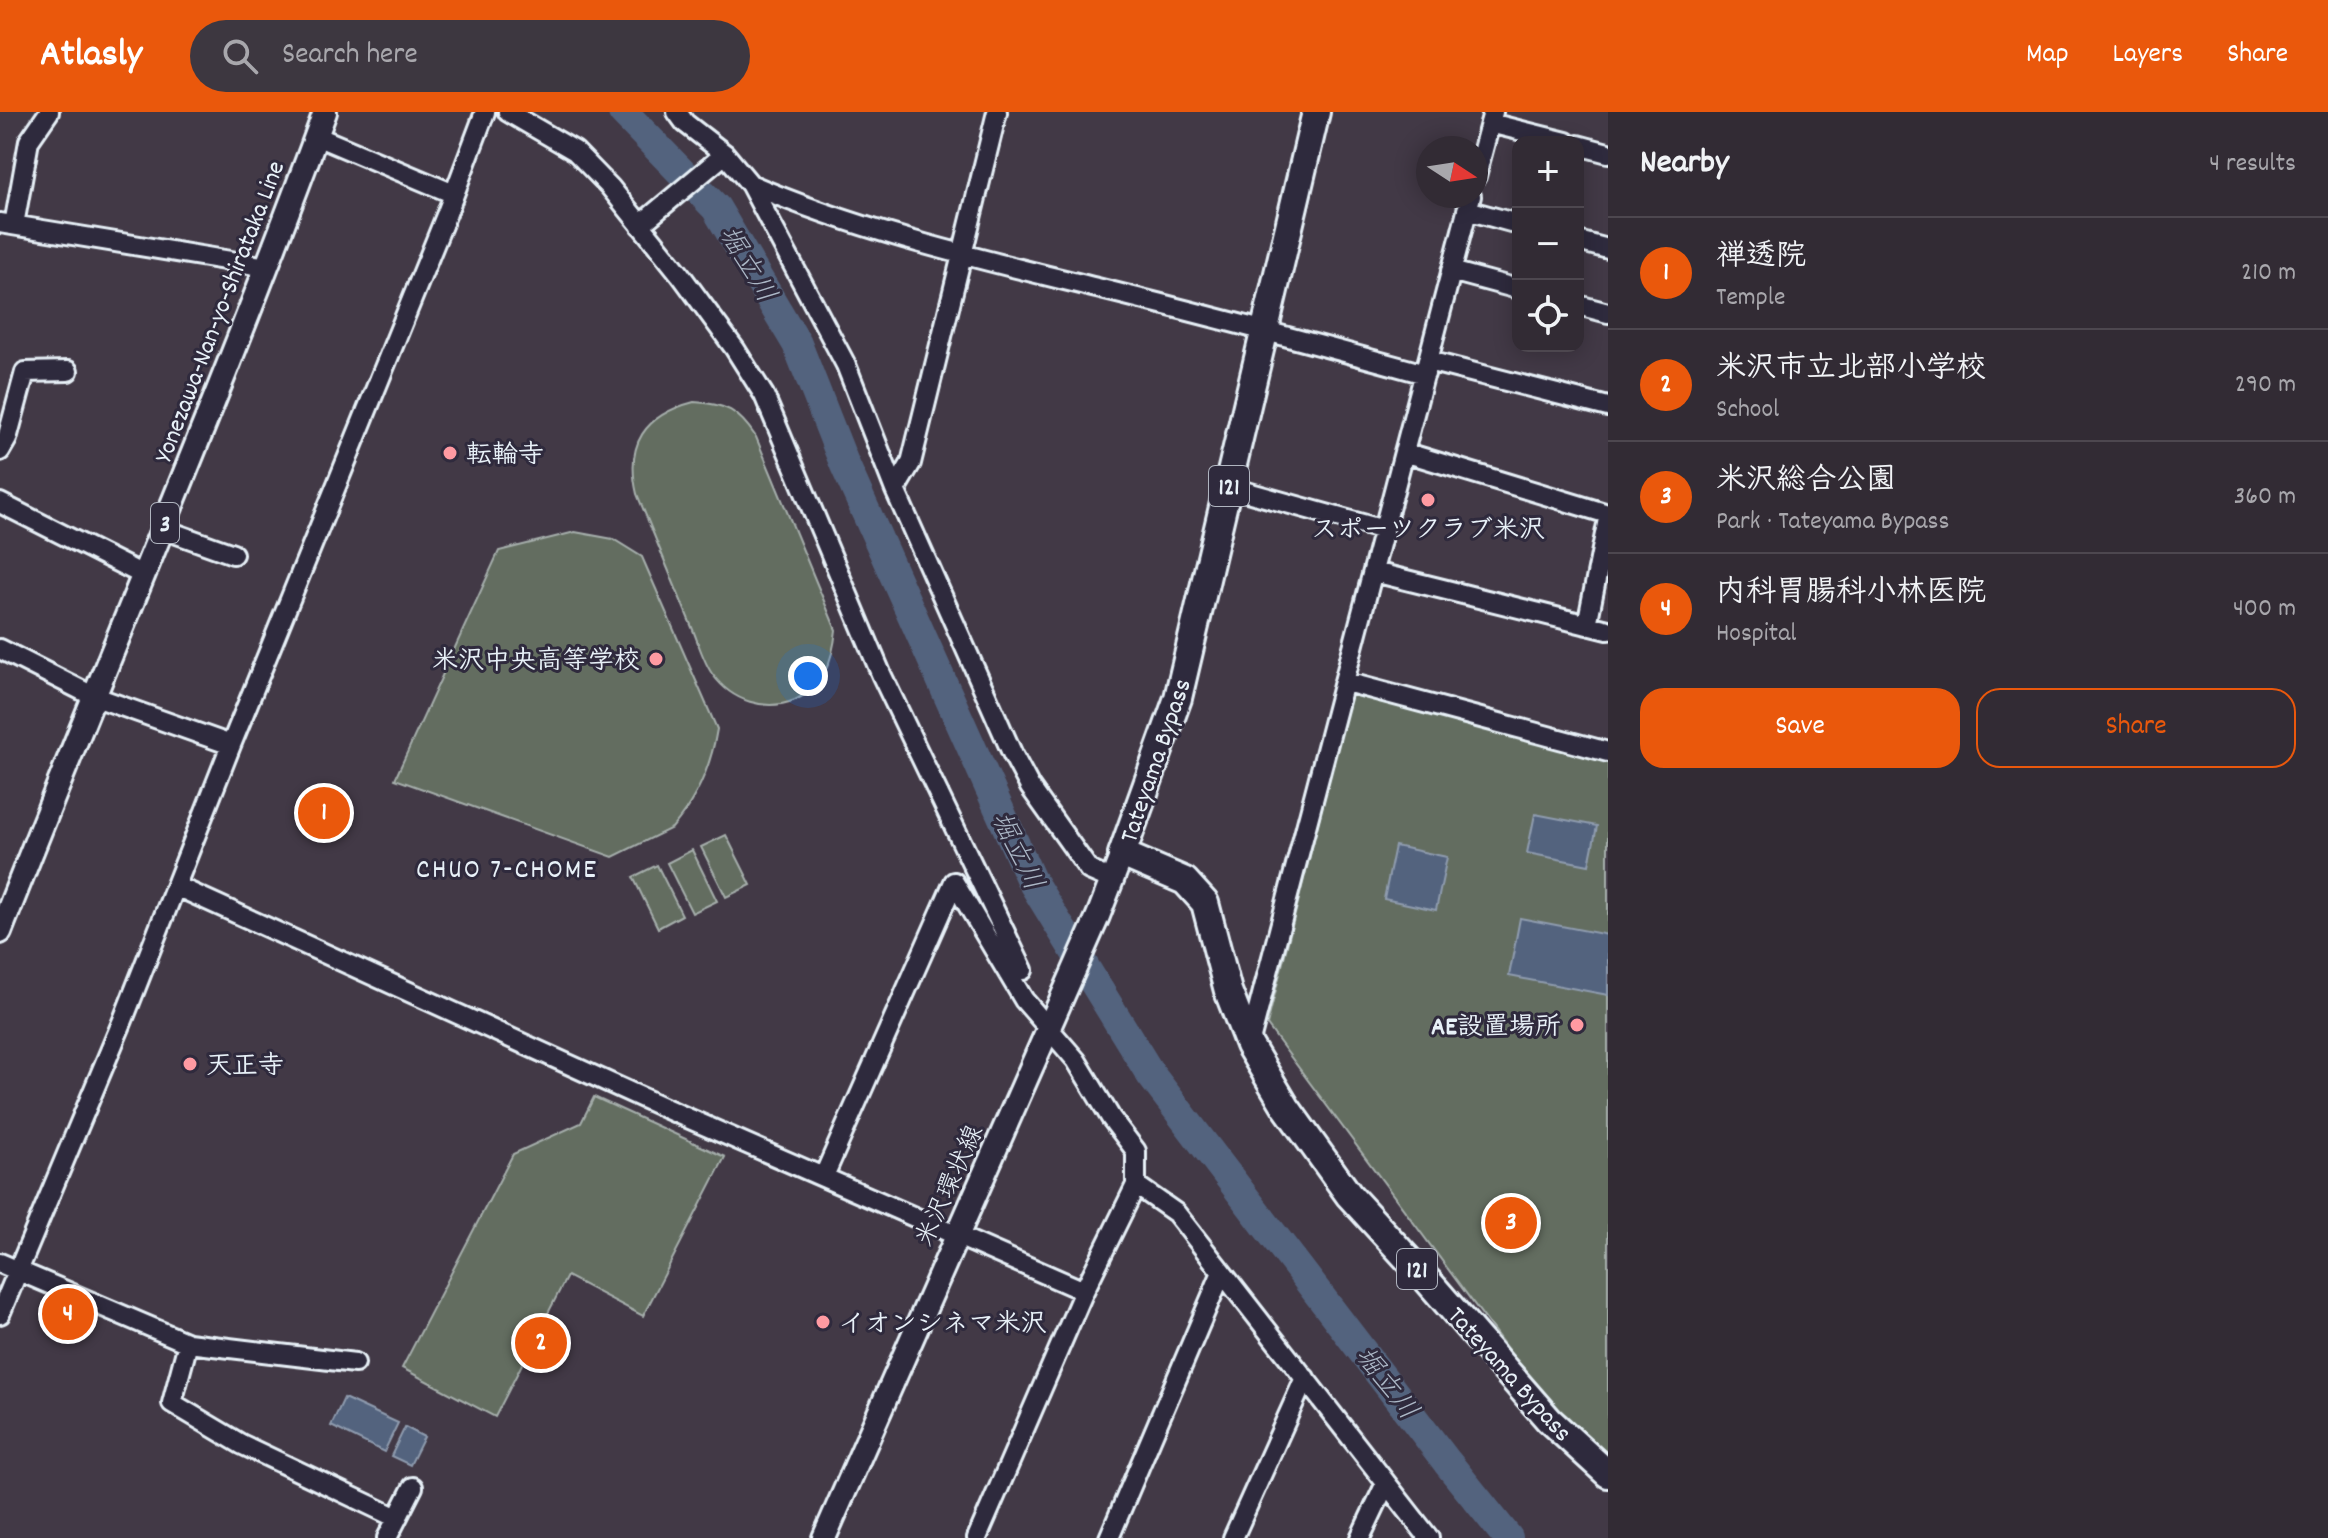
<!DOCTYPE html>
<meta charset="utf-8">
<style>
:root{--surface:#322b34;--page:#3d3740;--text:#f1f3f6;--muted:#a8a7ac;--line:#4d474f;--accent:#ea580c}
body{margin:0;font-family:Dekko,"Klee One",sans-serif;background:var(--page);color:var(--text)}
.controls{position:absolute;right:24px;top:24px;display:grid;overflow:hidden;border-radius:16px;box-shadow:0 4px 20px #0003}
.controls button{width:72px;height:72px;display:grid;place-items:center;padding:0;border:0;border-bottom:2px solid var(--line);background:var(--surface);color:var(--text);font:40px sans-serif}
.compass{position:absolute;left:1416px;top:24px;width:72px;height:72px;border-radius:50%;background:var(--surface);box-shadow:0 4px 20px #0003;rotate:102deg}
.you{position:absolute;left:808px;top:564px;width:28px;height:28px;margin:-20px;border:6px solid #fff;border-radius:50%;background:#1a73e8;box-shadow:0 0 0 12px #1a73e833}
.badge{display:grid;place-items:center;width:52px;height:52px;border-radius:50%;background:var(--accent);color:#fff;font-size:26px;font-weight:700}
.pin{position:absolute;translate:-50% -50%;border:4px solid #fff;box-shadow:0 2px 8px #0006}
.list{margin:0;padding:0;list-style:none}
h2{display:flex;justify-content:space-between;align-items:center;height:104px;margin:0;padding:0 32px;font-size:34px}
h2 small{font-size:26px;font-weight:400;color:var(--muted)}
.list li{display:grid;grid-template-columns:52px 1fr auto;gap:24px;align-items:center;box-sizing:border-box;height:112px;padding:0 32px;border-top:2px solid var(--line)}
.list b{display:block;font-size:30px;white-space:nowrap}
.list p{margin:0;font-size:26px;white-space:nowrap;color:var(--muted)}
.list em{font-size:26px;font-style:normal;color:var(--muted)}
.actions{display:flex;gap:16px;padding:24px 32px}
.actions a{flex:1;padding:18px 0;border:2px solid var(--accent);border-radius:24px;text-align:center;font-size:28px;color:var(--accent)}
.actions .main{background:var(--accent);color:#fff}
.icon{flex:none;width:44px;height:44px;fill:none;stroke:currentColor;stroke-width:2;stroke-linecap:round;stroke-linejoin:round}
.map{position:relative;flex:none;width:1608px;height:1426px;overflow:hidden}
header{display:flex;align-items:center;gap:48px;box-sizing:border-box;height:112px;padding:0 40px;background:var(--accent);color:#fff}
header strong{font-size:38px}
nav{display:flex;gap:44px;margin-inline-start:auto;font-size:28px}
.search{width:560px;height:72px;background:var(--page);display:flex;align-items:center;gap:20px;box-sizing:border-box;padding:0 28px;border-radius:44px;color:var(--muted);font-size:30px}
main{display:flex}
aside{flex:1;background:var(--surface)}
.map>svg:first-child{display:block}
.green{fill:#636d61;stroke:#a6afac;stroke-width:2}
.water{fill:#53637e;stroke:#8f9caf;stroke-width:2}
.lines{fill:none;stroke-linecap:round;stroke-linejoin:round}
.river{stroke:#53637e;stroke-width:30}
.minor-casing{stroke:#e8f1f8;stroke-width:24}
.major-casing{stroke:#e8f1f8;stroke-width:28}
.highway-casing{stroke:#e8f1f8;stroke-width:32}
.minor{stroke:#2f2a3d;stroke-width:18}
.major{stroke:#2f2a3d;stroke-width:22}
.highway{stroke:#2f2a3d;stroke-width:26}
.poi-dot{fill:#ff9aa2;stroke:#2f2a3d;stroke-width:3}
.labels{text-anchor:middle;stroke-width:6;stroke-linejoin:round;paint-order:stroke}
.shield{fill:#2f2a3d;stroke:#b0b5c0;stroke-width:2}
.shield-label{font-size:24px;font-weight:bold;fill:#e8f1f8}
.street-label{font-size:26px;fill:#e8f1f8;stroke:#2f2a3d}
.poi-label{font-size:26px;font-weight:bold;fill:#e8f1f8;stroke:#2f2a3d;text-anchor:start}
.water-label{font-size:28px;font-style:italic;fill:#acb8c7;stroke:#2f2a3d}
.neighbourhood-label{font-size:28px;letter-spacing:2px;fill:#e8f1f8;stroke:#2f2a3d}
</style>
<header>
<strong>Atlasly</strong>
<div class="search"><svg class="icon" aria-label="search" viewBox="0 0 24 24"><circle cx="10" cy="10" r="6"/><path d="M15 15l6 6"/></svg>Search here</div>
<nav><a>Map</a><a>Layers</a><a>Share</a></nav>
</header>
<main>
<div class="map">
<svg width="1608" height="1426" viewBox="0 0 1608 1426">
<rect width="100%" height="100%" fill="#423946"/>
<filter id="ink" filterUnits="userSpaceOnUse"><feTurbulence type="fractalNoise" baseFrequency=".0125" numOctaves="2"/><feDisplacementMap in="SourceGraphic" scale="16" xChannelSelector="R" yChannelSelector="G"/><feConvolveMatrix kernelMatrix="1 2 1 2 8 2 1 2 1" color-interpolation-filters="sRGB"/></filter>
<g filter="url(#ink)">
<!-- green -->
<path class="green" d="M694 290C726 292 738 298 756 325L836 518C833 547 824 575 795 588 765 600 732 589 713 563 703 550 698 529 691 513 673 469 655 426 637 382 625 332 644 303 694 290Z
M575 420 613 427 642 445 717 617C711 654 697 687 672 716L613 745 395 667 499 439Z
M1351 581 1608 648V1347L1560 1308 1267 913Z
M726 723 751 773 726 785 701 735Z
M692 738 717 789 692 801 667 751Z
M657 753 682 803 658 816 633 765Z
M594 985 725 1045 643 1204 567 1164 495 1305 402 1256 513 1042 581 1011Z"/>
<!-- water -->
<path class="water" d="M1535 702 1597 714 1589 753 1527 741Z
M1395 734 1447 745 1436 798 1384 787Z
M1520 806 1608 823V883L1509 864Z
M344 1286 398 1311 384 1340 331 1314Z
M405 1315 424 1325 410 1353 391 1344Z"/>
<g class="lines">
<!-- river -->
<path class="river" d="M623 0 716 96 797 232 844 351 1030 766 1151 963 1447 1350 1508 1426"/>
<!-- minor casing -->
<g class="minor-casing">
<path id="minor" d="M508 0 575 39 610 75 680 162 735 237 764 283 882 564 1023 858
M677 0 685 11 725 42 750 72 846 253 895 378 1013 643 1030 675 1089 758 1112 768
M1490 11 1566 30
M316 24 454 82
M1578 33 1608 41
M1476 64 1493 0
M750 72C861 120 980 147 1097 176 1207 203 1316 232 1425 262
M1467 98 1518 112
M0 111 267 155
M14 113 29 29 49 0
M640 113 725 42
M1578 129 1608 137
M1451 159 1518 177
M1578 193 1608 201
M1428 249 1608 295
M0 339 7 327 25 260 68 259
M1404 340 1608 402
M1229 375 1384 418
M895 378 911 351 997 0
M0 391 143 463
M163 417 233 442
M1374 460 1608 518
M1587 513 1608 407
M0 537 93 584 231 633
M1346 570 1608 640
M954 770 1024 888 1076 948 1111 1006 1136 1039V1073L1084 1179 977 1426
M176 774 667 997 1084 1179
M1249 933 1471 84
M824 1064 954 770
M1136 1073 1176 1101 1429 1426
M0 1151 188 1231 355 1251
M0 1202 123 908 231 633 447 101 485 0
M188 1231 172 1291 241 1332 397 1406
M387 1426 413 1375
M1109 1426 1222 1160
M1233 1426 1305 1266
M1360 1426 1386 1371"/>
</g>
<!-- major casing -->
<g class="major-casing">
<path id="major" d="M0 820C107 546 224 276 325 0
M824 1426 1098 804 1122 742"/>
</g>
<!-- highway casing -->
<g class="highway-casing">
<path id="highway" d="M1316 0 1178 586 1122 742 1185 769 1205 791 1228 879 1249 933 1286 995 1349 1083 1428 1169 1549 1308 1608 1362"/>
</g>
<!-- minor -->
<use href="#minor" class="minor"/>
<!-- major -->
<use href="#major" class="major"/>
<!-- highway -->
<use href="#highway" class="highway"/>
</g>
</g>
<!-- markers -->
<g class="poi-dot">
<circle cx="450" cy="341" r="8"/>
<circle cx="1428" cy="388" r="8"/>
<circle cx="656" cy="547" r="8"/>
<circle cx="1577" cy="913" r="8"/>
<circle cx="190" cy="952" r="8"/>
<circle cx="823" cy="1210" r="8"/>
</g>
<g class="labels">
<!-- shield labels -->
<g class="shield">
<rect x="1209" y="354" width="40" height="40" rx="6"/>
<rect x="151" y="391" width="28" height="40" rx="6"/>
<rect x="1397" y="1137" width="40" height="40" rx="6"/>
</g>
<g class="shield-label">
<text x="1229" y="382">121</text>
<text x="165" y="419">3</text>
<text x="1417" y="1165">121</text>
</g>
<!-- street labels -->
<g class="street-label">
<text transform="translate(218 199) rotate(-69)" y="9">Yonezawa-Nan-yo-Shirataka Line</text>
<text transform="translate(1154 648) rotate(-71)" y="9">Tateyama Bypass</text>
<text transform="translate(948 1073) rotate(-66)" y="9">米沢環状線</text>
<text transform="translate(1511 1261) rotate(48)" y="9">Tateyama Bypass</text>
</g>
<!-- poi labels -->
<g class="poi-label">
<text x="466" y="350">転輪寺</text>
<text x="1428" y="425" text-anchor="middle">スポーツクラブ米沢</text>
<text x="640" y="556" text-anchor="end">米沢中央高等学校</text>
<text x="1561" y="922" text-anchor="end">AE設置場所</text>
<text x="206" y="961">天正寺</text>
<text x="839" y="1219">イオンシネマ米沢</text>
</g>
<!-- water labels -->
<g class="water-label">
<text transform="translate(749 151) rotate(59)" y="10">堀立川</text>
<text transform="translate(1019 738) rotate(64)" y="10">堀立川</text>
<text transform="translate(1388 1270) rotate(52)" y="10">堀立川</text>
</g>
<!-- neighbourhood labels -->
<g class="neighbourhood-label">
<text x="507" y="765">CHUO 7-CHOME</text>
</g>
</g>
</svg>
<div class="controls">
<button>+</button>
<button>−</button>
<button><svg class="icon" aria-label="locate" viewBox="0 0 24 24"><circle cx="12" cy="12" r="6"/><path d="M12 2v4M12 18v4M2 12h4M18 12h4"/></svg></button>
</div>
<svg class="compass" viewBox="-18 -18 36 36"><path d="M0-13l5 13h-10z" fill="#e53935"/><path d="M0 13l5-13h-10z" fill="#a8a7ac"/></svg>
<div class="you"></div>
<div class="pin badge" style="left:324px;top:701px">1</div>
<div class="pin badge" style="left:541px;top:1231px">2</div>
<div class="pin badge" style="left:1511px;top:1111px">3</div>
<div class="pin badge" style="left:68px;top:1202px">4</div>
</div>
<aside>
<h2>Nearby<small>4 results</small></h2>
<ul class="list">
<li><span class="badge">1</span><div><b>禅透院</b><p>Temple</p></div><em>210 m</em></li>
<li><span class="badge">2</span><div><b>米沢市立北部小学校</b><p>School</p></div><em>290 m</em></li>
<li><span class="badge">3</span><div><b>米沢総合公園</b><p>Park · Tateyama Bypass</p></div><em>360 m</em></li>
<li><span class="badge">4</span><div><b>内科胃腸科小林医院</b><p>Hospital</p></div><em>400 m</em></li>
</ul>
<div class="actions"><a class="main">Save</a><a>Share</a></div>
</aside>
</main>
